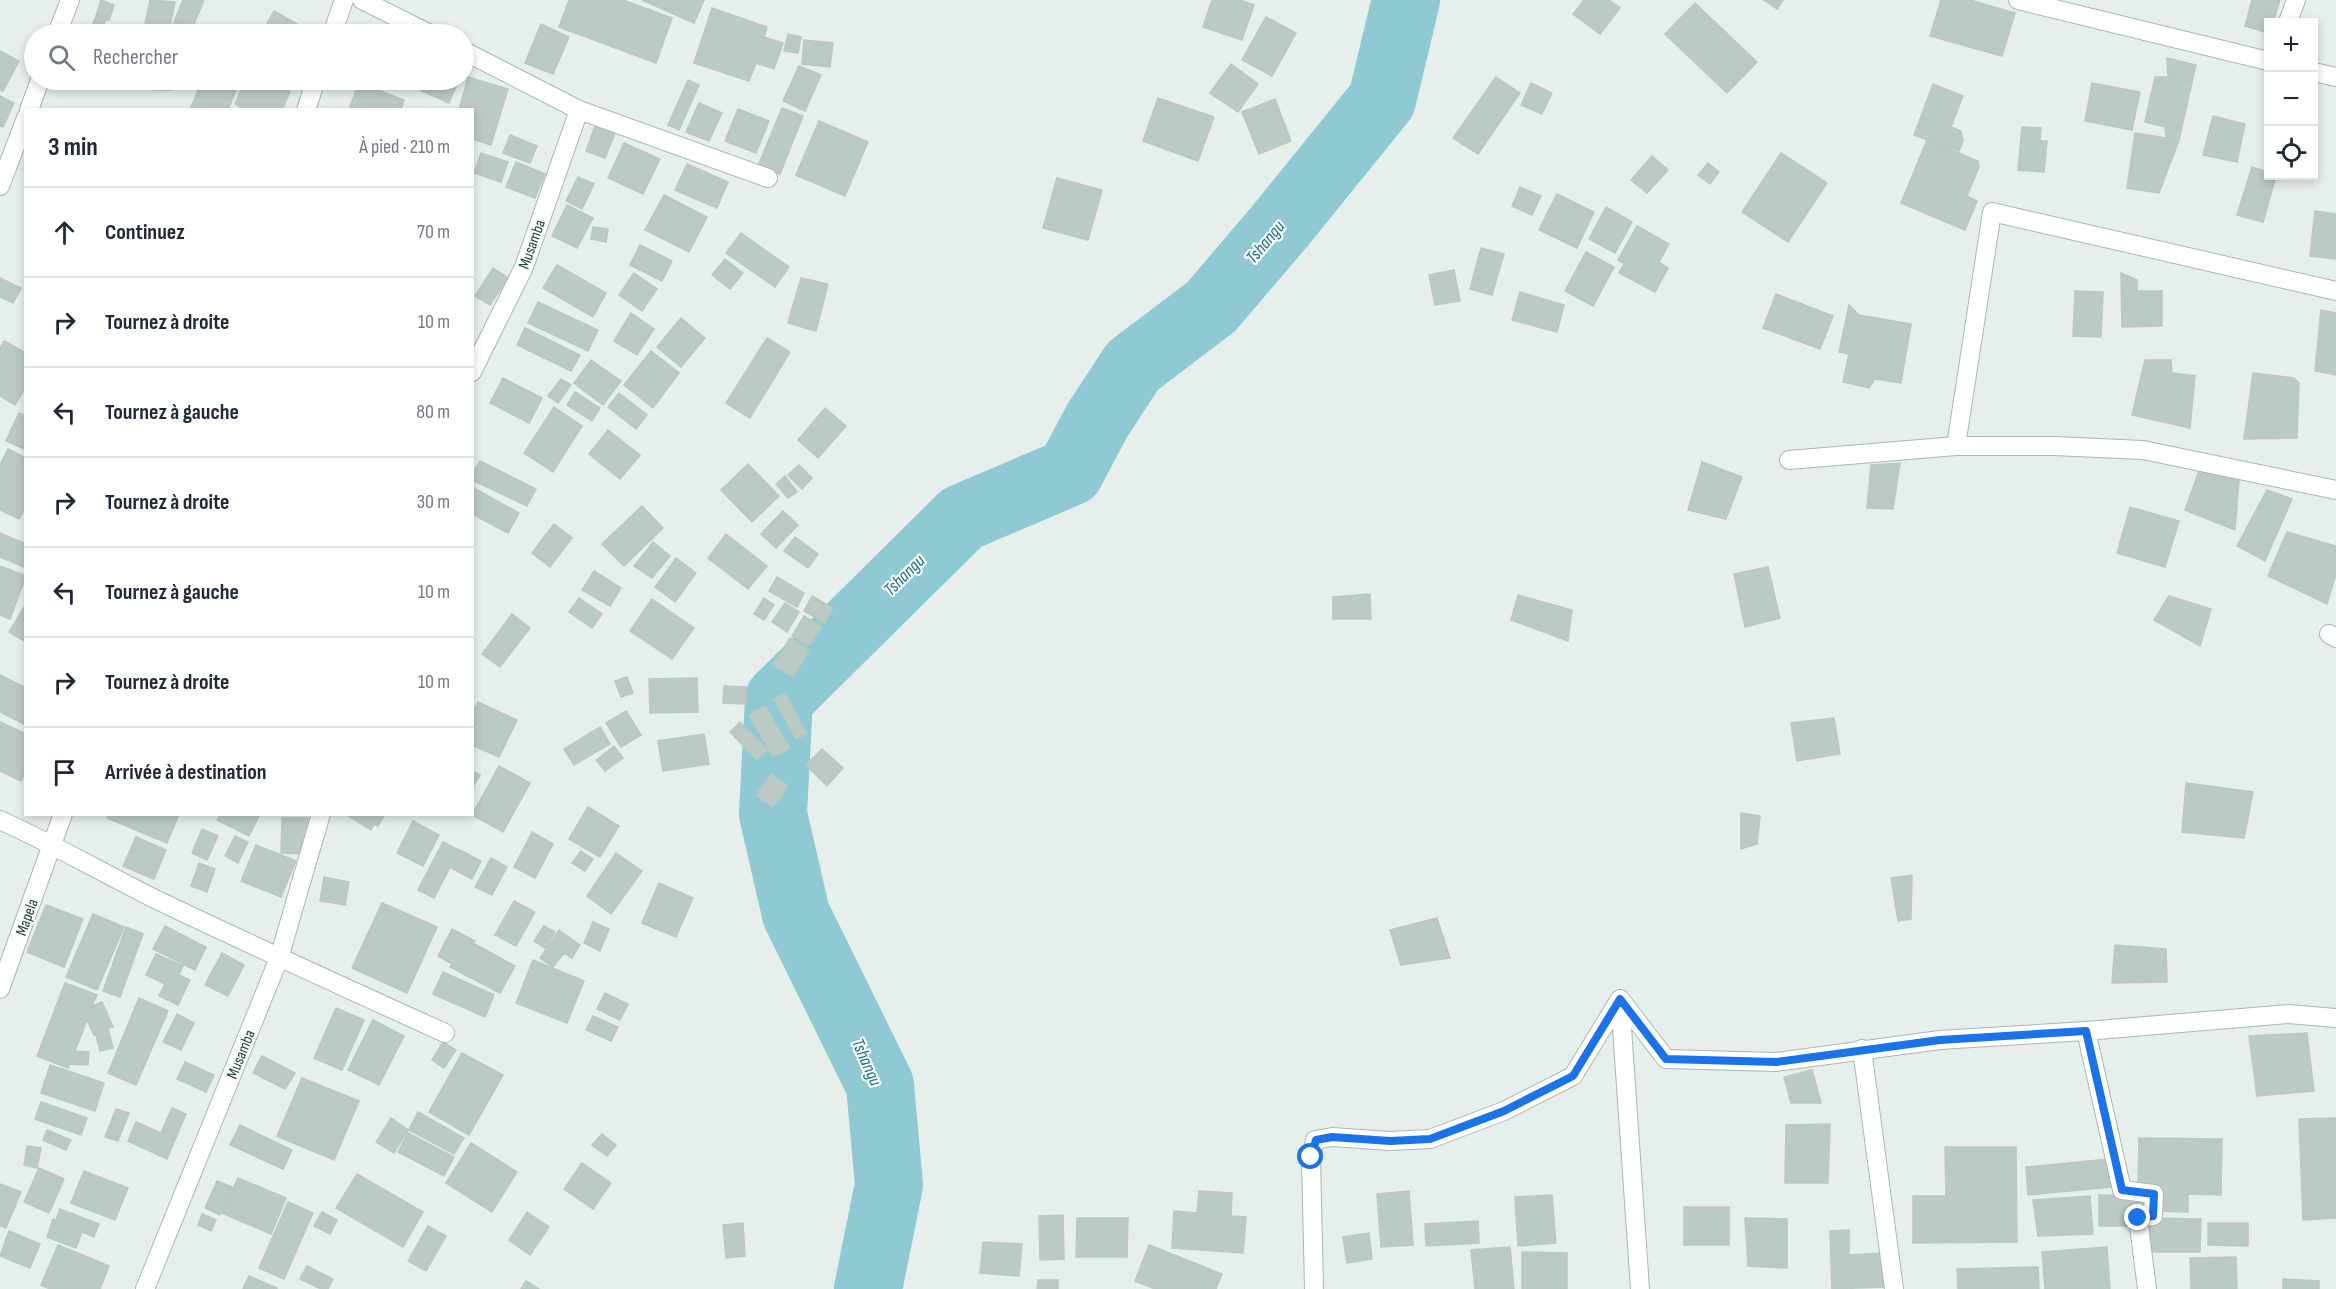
<!DOCTYPE html>
<html lang="fr">
<meta charset="utf-8">
<style>
:root{--surface:#fff;--page:#f2f2f3;--text:#1f2937;--muted:#747a83;--line:#e0e1e3}
body{margin:0;font-family:"Sofia Sans Condensed",sans-serif;background:var(--page);color:var(--text)}
.controls{position:absolute;right:18px;top:18px;display:grid;overflow:hidden;border-radius:0px;box-shadow:0 3px 9px #0003}
.controls button{width:54px;height:54px;display:grid;place-items:center;padding:0;border:0;border-bottom:2px solid var(--line);background:var(--surface);color:var(--text);font:30px sans-serif}
.stop{position:absolute;width:18px;height:18px;margin:-14px;border:4px solid #1a73e8;border-radius:50%;background:#fff}
.stop.end{background:#1a73e8;border-color:#fff;box-shadow:0 2px 6px #0008}
.list{margin:0;padding:0;list-style:none}
h2{display:flex;justify-content:space-between;align-items:center;height:78px;margin:0;padding:0 24px;font-size:26px}
h2 small{font-size:20px;font-weight:400;color:var(--muted)}
.list li{display:grid;grid-template-columns:39px 1fr auto;gap:18px;align-items:center;box-sizing:border-box;height:90px;padding:0 24px;border-top:2px solid var(--line)}
.list b{display:block;font-size:22px;white-space:nowrap}
.list em{font-size:20px;font-style:normal;color:var(--muted)}
.icon{flex:none;width:33px;height:33px;fill:none;stroke:currentColor;stroke-width:2;stroke-linecap:round;stroke-linejoin:round}
.map{position:relative;flex:none;width:2336px;height:1289px;overflow:hidden}
.search{position:absolute;background:var(--surface);box-shadow:0 3px 9px #0003;left:24px;top:24px;width:450px;height:66px;display:flex;align-items:center;gap:15px;box-sizing:border-box;padding:0 21px;border-radius:33px;color:var(--muted);font-size:22px}
.panel{position:absolute;background:var(--surface);box-shadow:0 3px 9px #0003;left:24px;top:108px;width:450px;height:708px;border-radius:0px}
.map>svg:first-child{display:block}
.lines{fill:none;stroke-linecap:round;stroke-linejoin:round}
.river{stroke:#8ec9d4;stroke-width:68}
.building{fill:#bbcac4;stroke:#b8c9c2;stroke-width:1.5}
.minor-casing{stroke:#a8b8b2;stroke-width:20}
.minor{stroke:#fff;stroke-width:18}
.route{stroke:#1a73e8;stroke-width:8}
.labels{text-anchor:middle;stroke-width:4.5;stroke-linejoin:round;paint-order:stroke}
.street-label{font-size:16px;fill:#24423a;stroke:#f7fbf9}
.water-label{font-size:18px;font-style:italic;fill:#1c6f80;stroke:#f7fbf9}
</style>
<div class="map">
<svg width="2336" height="1289" viewBox="0 0 2336 1289">
<rect width="100%" height="100%" fill="#e6efeb"/>
<g class="lines">
<!-- river -->
<path class="river" d="M868 1289 889 1185 880 1085 796 914 773 814 779 699 962 518 1070 472 1097 421 1133 366 1211 307 1280 226 1382 100 1406 0"/>
</g>
<!-- building -->
<path class="building" d="M101 0 114 5 109 20 96 16Z
M150 0 175 2 169 32 144 28Z
M183 0H204L190 34H169Z
M569 0H623L672 18 656 63 559 27Z
M642 0H704L694 23Z
M1212 0H1239L1254 5 1242 40 1203 27Z
M1584 0H1609L1620 8 1600 34 1573 14Z
M1764 0H1783L1777 9Z
M1941 0H1970L2015 13 2002 56 1930 36Z
M2252 0H2280L2273 22H2268V33L2245 26Z
M1695 3 1757 62 1727 93 1665 34Z
M712 8 767 27 764 37 783 43 774 69 756 63 749 81 694 63Z
M274 11 315 34H261Z
M96 16 106 19 101 34H89Z
M1266 17 1296 33 1272 76 1242 60Z
M541 24 569 37 553 74 525 63Z
M104 27 139 34H103Z
M788 34 801 37 798 53 784 51Z
M804 40 833 43 830 67 802 64Z
M0 51 19 61 3 91 0 90Z
M2167 58 2196 65 2192 82 2168 77Z
M1231 64 1258 84 1238 112 1210 93Z
M799 66 821 75 805 111 783 101Z
M468 77 508 89 491 145 472 139V110H459Z
M1496 77 1520 93 1478 154 1453 138Z
M2155 77H2168L2192 82 2179 140 2166 137 2165 127 2145 122Z
M145 80H184V82L171 81V90H154V82H145Z
M202 80H231L239 83 228 110H190Z
M245 80H261L290 92 282 110H247L235 104Z
M276 80H296L291 88Z
M408 80H459L449 103 406 84Z
M688 80 699 85 679 130 668 125Z
M359 83 404 100 401 110 349 109Z
M1531 83 1552 93 1542 114 1521 105Z
M2092 83 2140 92 2132 130 2085 121Z
M1933 84 1963 96 1951 127 1961 131 1963 141 1959 151 1914 135Z
M0 96 14 103 3 127 0 126Z
M1158 98 1214 117 1198 161 1143 141Z
M1275 99 1291 141 1259 154 1242 112Z
M699 103 722 113 709 141 686 132Z
M782 108 803 116 780 174 758 166Z
M738 109 769 121 756 153 725 141Z
M2213 116 2245 124 2237 162 2203 155Z
M819 121 868 142 845 196 796 175Z
M595 126 615 133 605 158 586 151Z
M2022 127 2041 128 2040 141H2047L2044 172 2018 170Z
M2135 133 2179 140 2159 193 2127 188Z
M510 135 537 146 530 163 503 153Z
M1927 140 1978 161 1979 167 1967 196 1977 201 1965 230 1901 203Z
M624 143 660 159 643 194 608 178Z
M481 153 508 162 501 182 474 173Z
M1781 153 1827 183 1788 242 1742 212Z
M1652 156 1668 170 1647 193 1631 180Z
M516 162 545 174 535 198 506 187Z
M1708 163 1719 172 1710 184 1698 175Z
M687 164 728 182 717 208 675 190Z
M2252 167 2268 172V176H2276L2263 222 2237 215Z
M578 177 594 184 582 209 566 201Z
M1057 178 1102 190 1088 240 1043 228Z
M1520 187 1541 196 1532 215 1512 206Z
M1557 194 1594 212 1577 248 1539 230Z
M664 195 707 217 689 252 645 230Z
M567 205 593 218 577 248 552 236Z
M1606 207 1632 222 1615 253 1589 239Z
M2315 211 2336 214V259L2310 256Z
M1637 226 1669 244 1659 262 1668 268 1655 292 1619 273 1624 264 1618 260Z
M593 227 608 229 606 242 591 239Z
M741 233 789 267 775 287 726 253Z
M640 245 672 261 662 281 630 265Z
M1481 248 1504 254 1492 295 1470 289Z
M1586 252 1614 267 1593 306 1565 291Z
M725 259 743 273 730 289 712 275Z
M557 265 606 293 593 317 543 288Z
M493 268 508 278 490 305 475 296Z
M1454 270 1460 301 1435 305 1429 275Z
M634 273 657 289 642 311 619 295Z
M2121 273 2137 280V291H2162V326L2122 327Z
M0 278 21 288 13 303 0 297Z
M801 278 828 284 816 331 788 323Z
M2075 291 2103 292 2101 337 2073 336Z
M1520 292 1564 305 1557 332 1512 320Z
M1776 294 1833 316 1820 349 1763 328Z
M538 302 598 330 588 351 528 323Z
M1849 305 1859 315 1911 324 1901 383 1875 379 1869 388 1843 382 1849 354 1839 352Z
M2321 310 2336 313V375L2315 371Z
M631 313 654 329 637 355 614 341Z
M681 318 705 338 681 367 657 347Z
M525 328 580 355 571 371 517 345Z
M767 338 790 352 750 418 726 403Z
M4 341 26 353V386L15 405 0 396V348Z
M651 351 679 373 653 408 624 385Z
M591 360 621 381 603 405 574 383Z
M2145 360H2171L2172 373 2195 376 2190 428 2132 415Z
M2253 373 2294 378 2299 383 2297 438 2244 439Z
M503 378 542 398 529 423 490 403Z
M561 379 571 385 558 403 548 396Z
M575 392 600 408 592 421 567 405Z
M619 393 647 415 636 429 608 407Z
M554 407 582 426 553 472 524 453Z
M825 408 846 426 818 458 798 440Z
M19 413 26 416V450L6 441Z
M608 430 640 455 620 479 589 454Z
M8 449 26 458V506L19 519 0 510V465Z
M480 461 536 489 527 506 472 480V474Z
M1702 462 1742 477 1726 519 1688 510Z
M1900 463 1893 509 1867 508 1871 465Z
M748 464 779 496 752 522 721 490Z
M799 465 812 478 802 489 788 475Z
M2200 468 2239 480 2235 530 2185 510Z
M785 476 797 492 788 498 776 484Z
M472 487 519 513 508 533 472 514Z
M2267 490 2292 499 2265 561 2237 546Z
M642 506 663 528 624 566 602 544Z
M2130 507 2179 521 2165 567 2117 553Z
M783 511 798 525 776 548 761 534Z
M554 524 572 538 550 567 532 553Z
M2287 532 2336 546V574L2327 604 2268 576Z
M0 533 26 544V568L0 557Z
M726 534 767 566 748 589 708 558Z
M795 537 818 554 808 568 784 551Z
M653 542 670 556 652 578 634 566Z
M676 558 696 573 675 602 655 587Z
M0 566 26 576 10 619 0 615Z
M1768 567 1780 618 1745 627 1734 574Z
M594 571 621 588 610 606 582 590Z
M777 577 804 593 797 607 769 591Z
M1370 594 1371 619H1333V597Z
M1518 595 1572 610 1568 641 1511 620Z
M812 596 833 608 825 623 804 611Z
M2169 596 2211 609 2200 646 2154 620Z
M579 598 602 614 592 628 569 612Z
M764 598 774 605 764 620 754 614Z
M652 599 694 628 672 659 630 631Z
M785 603 799 612 787 632 772 622Z
M26 604V642L9 632Z
M512 614 530 628 500 667 482 654Z
M804 616 822 627 809 646 792 636Z
M790 638 809 650 793 677 773 665Z
M0 675 26 688V725L0 712Z
M627 677 633 693 621 697 615 681Z
M697 678 698 712 650 713 649 679Z
M724 686 747 687 746 704 723 703Z
M785 693 807 734 796 739 774 699Z
M478 702 517 720 499 757 472 745V714Z
M765 706 790 748 773 757 749 715Z
M626 711 641 735 621 747 606 723Z
M1834 718 1840 754 1797 761 1791 723Z
M0 722 26 734V771L21 781 0 771Z
M740 722 768 750 757 760 730 732Z
M600 727 610 744 574 765 564 749Z
M704 734 709 764 663 771 658 741Z
M614 746 623 758 605 771 596 760Z
M822 749 843 768 827 786 806 765Z
M499 766 530 783 503 832 472 815Z
M472 771 480 775 472 788Z
M771 774 788 786 773 807 756 795Z
M2186 783 2253 792 2244 838 2182 832Z
M588 807 619 826 600 857 569 839Z
M1741 813 1760 816 1757 844 1741 849Z
M109 814H179L167 843 107 818Z
M220 814H260L249 836 217 820Z
M345 814H385L378 826 374 824 371 830Z
M282 818H308L307 854 281 853Z
M413 821 439 835 423 866 397 853Z
M202 829 218 836 207 860 192 853Z
M532 832 553 844 535 878 514 867Z
M235 836 248 842 238 863 225 856Z
M136 837 166 850 154 879 123 866Z
M443 842 459 850 434 898 418 890Z
M256 845 296 861 281 897 241 881Z
M460 850 481 861 472 879 451 868Z
M581 851 593 859 585 871 572 863Z
M616 853 642 871 611 914 587 896Z
M491 858 507 867 492 895 475 887Z
M199 863 215 869 207 892 191 886Z
M1912 875 1911 919 1898 921 1891 878Z
M324 877 349 882 345 905 320 901Z
M659 883 693 898 676 937 642 923Z
M514 901 535 912 516 946 495 935Z
M382 903 437 927 407 993 352 968Z
M46 905 83 919 64 967 27 952Z
M93 914 124 927 97 990 66 977Z
M1437 918 1450 958 1401 965 1390 930Z
M593 922 609 929 600 951 584 943Z
M165 926 206 947 195 970 153 949Z
M544 926 555 932 545 948 534 941Z
M126 927 143 934 120 997 103 991Z
M452 929 475 941 473 943 515 966 500 993 450 967 452 964 438 956Z
M559 930 580 945 572 958 564 953 553 967 540 958Z
M2115 945 2166 949 2167 982 2112 983Z
M222 953 244 965 228 996 205 985Z
M156 954 183 966 179 975 190 980 178 1005 159 996 165 984 146 975Z
M533 960 584 981 567 1023 516 1003Z
M443 972 494 995 485 1017 433 994Z
M65 983 97 995 92 1006 102 1002 113 1027 108 1028 113 1048 100 1051 96 1034 94 1035 87 1020 75 1051 89 1052 88 1065 70 1064 68 1068 37 1056Z
M605 993 628 1004 620 1020 597 1009Z
M139 998 168 1011 136 1085 108 1073Z
M336 1008 364 1020 342 1070 314 1058Z
M177 1014 194 1023 181 1050 163 1042Z
M593 1016 618 1027 611 1041 586 1030Z
M373 1020 404 1036 379 1085 348 1070Z
M2307 1033 2314 1091 2257 1096 2249 1036Z
M443 1042 456 1050 444 1068 432 1060Z
M462 1053 503 1075 469 1135 429 1112Z
M262 1056 295 1073 285 1089 253 1073Z
M185 1062 214 1075 206 1092 177 1079Z
M50 1065 104 1083 95 1111 41 1093Z
M1812 1070 1821 1103H1791L1784 1077Z
M302 1078 359 1101 334 1160 277 1136Z
M41 1102 87 1118 81 1135 35 1119Z
M172 1108 186 1114 167 1159 128 1141 136 1122 161 1133Z
M116 1109 129 1113 118 1141 105 1137Z
M418 1112 464 1138 454 1154 409 1130Z
M391 1118 408 1130 394 1153 376 1142Z
M2336 1118V1218L2303 1220 2299 1119Z
M1830 1124 1828 1183H1785L1786 1125Z
M240 1125 292 1150 283 1169 230 1145Z
M47 1130 71 1140 66 1150 43 1140Z
M408 1133 454 1157 444 1176 398 1152Z
M602 1134 616 1145 607 1156 592 1145Z
M2139 1138 2222 1139 2221 1195 2188 1194V1212L2155 1211 2156 1185H2138Z
M471 1143 517 1172 492 1212 446 1183Z
M27 1146 41 1148 37 1168 24 1165Z
M1945 1147H2016L2017 1242 1913 1243V1196H1946Z
M2109 1159 2112 1187 2028 1195 2026 1167Z
M582 1163 611 1183 593 1209 564 1189Z
M39 1168 64 1179 49 1213 24 1202Z
M84 1171 128 1188 115 1220 71 1203Z
M357 1174 423 1212 403 1247 336 1208Z
M238 1178 286 1198 271 1234 222 1213Z
M217 1181 232 1187 220 1215 205 1208Z
M0 1184 21 1192 6 1228 0 1226Z
M1199 1191 1232 1193 1231 1216 1246 1217 1243 1253 1172 1248 1174 1211 1197 1213Z
M1409 1191 1413 1245 1381 1247 1377 1194Z
M1552 1195 1556 1243 1518 1246 1515 1197Z
M2099 1195 2151 1196V1215L2134 1226H2099Z
M2090 1196 2093 1234 2038 1236 2033 1200Z
M288 1202 313 1213 284 1279 259 1268Z
M1684 1207H1729V1245H1684Z
M60 1209 99 1224 94 1237 82 1232 76 1248 47 1237 53 1219 56 1220Z
M322 1212 337 1220 330 1234 314 1226Z
M527 1212 549 1227 530 1255 509 1240Z
M202 1214 216 1220 211 1231 198 1225Z
M1063 1215 1064 1259 1040 1260 1039 1216Z
M1077 1218H1128L1127 1257H1076Z
M1745 1218 1787 1219V1268L1748 1266Z
M2145 1218 2201 1219 2200 1252H2145Z
M1478 1221 1479 1243 1426 1246 1425 1224Z
M743 1223 745 1256 726 1258 723 1225Z
M2208 1223H2248V1246L2208 1245Z
M428 1226 446 1236 426 1271 408 1261Z
M1849 1230V1255L1882 1253 1883 1287 1832 1289 1830 1231Z
M9 1231 40 1244 30 1268 0 1256Z
M1369 1233 1372 1259 1347 1263 1343 1237Z
M983 1242 1022 1244 1019 1276 980 1273Z
M58 1245 109 1266 100 1289H50L41 1285Z
M1149 1245 1222 1274 1216 1289H1155L1135 1281Z
M1510 1247 1514 1289H1475L1471 1250Z
M2107 1247 2110 1289H2045L2042 1252Z
M1522 1252 1567 1253V1289H1522Z
M2236 1257 2237 1289H2191L2190 1258Z
M307 1266 333 1279 328 1289H321L300 1279Z
M2038 1267 2039 1289H1958L1957 1269Z
M249 1276 277 1288V1289H243Z
M2283 1279 2319 1281V1289H2283Z
M1038 1280H1058V1289H1037Z
M526 1281 539 1289H521Z"/>
<g class="lines">
<!-- minor casing -->
<g class="minor-casing">
<path id="minor" d="M362 0 430 34
M2018 0 2268 61
M2288 22 2296 0
M57 34 70 0
M332 34 344 0
M464 51 579 110 768 178
M2314 72 2336 77
M29 110 40 80
M306 110 316 80
M0 186 26 118
M472 372 524 267 579 110
M1956 446 1992 212 2336 291
M1789 460 1956 446H2054L2143 450 2336 490
M2329 634 2336 638
M0 820C53 844 103 873 155 899 251 945 348 989 445 1033
M0 989 63 814
M1620 999 1640 1289
M2086 1031 2122 1190 2154 1194 2153 1216 2138 1218 2147 1289
M1862 1049 1894 1289
M145 1289 279 958 321 814
M1314 1289 1311 1157 1315 1140 1332 1137 1390 1141 1430 1139 1504 1111 1573 1076 1620 999 1666 1059 1776 1062 1940 1040 2086 1031 2289 1014 2336 1018"/>
</g>
<!-- minor -->
<use href="#minor" class="minor"/>
</g>
<g class="lines">
<!-- route -->
<path class="route" d="M1311 1157 1316 1140 1332 1137 1390 1141 1430 1139 1504 1111 1573 1076 1620 999 1666 1059 1776 1062 1940 1040 2086 1031 2122 1190 2154 1194 2153 1216 2138 1218"/>
</g>
<g class="labels">
<!-- street labels -->
<g class="street-label">
<text transform="translate(531 244) rotate(-70)" y="6">Musamba</text>
<text transform="translate(26 917) rotate(-70)" y="6">Mapela</text>
<text transform="translate(240 1054) rotate(-68)" y="6">Musamba</text>
</g>
<!-- water labels -->
<g class="water-label">
<text transform="translate(1265 242) rotate(-50)" y="6">Tshangu</text>
<text transform="translate(904 575) rotate(-45)" y="6">Tshangu</text>
<text transform="translate(867 1062) rotate(66)" y="6">Tshangu</text>
</g>
</g>
</svg>
<div class="controls">
<button>+</button>
<button>−</button>
<button><svg class="icon" aria-label="locate" viewBox="0 0 24 24"><circle cx="12" cy="12" r="6"/><path d="M12 2v4M12 18v4M2 12h4M18 12h4"/></svg></button>
</div>
<div class="stop" style="left:1311px;top:1157px"></div>
<div class="stop end" style="left:2138px;top:1218px"></div>
<div class="search"><svg class="icon" aria-label="search" viewBox="0 0 24 24"><circle cx="10" cy="10" r="6"/><path d="M15 15l6 6"/></svg>Rechercher</div>
<section class="panel">
<h2>3 min<small>À pied · 210 m</small></h2>
<ul class="list">
<li><svg class="icon" aria-label="ahead" viewBox="0 0 24 24"><path d="M12 20V5M6 11l6-6 6 6"/></svg><div><b>Continuez</b></div><em>70 m</em></li>
<li><svg class="icon" aria-label="right" viewBox="0 0 24 24"><path d="M7 20v-9h11M14 6l5 5-5 5"/></svg><div><b>Tournez à droite</b></div><em>10 m</em></li>
<li><svg class="icon" aria-label="left" viewBox="0 0 24 24"><path d="M17 20v-9H6M10 6l-5 5 5 5"/></svg><div><b>Tournez à gauche</b></div><em>80 m</em></li>
<li><svg class="icon" aria-label="right" viewBox="0 0 24 24"><path d="M7 20v-9h11M14 6l5 5-5 5"/></svg><div><b>Tournez à droite</b></div><em>30 m</em></li>
<li><svg class="icon" aria-label="left" viewBox="0 0 24 24"><path d="M17 20v-9H6M10 6l-5 5 5 5"/></svg><div><b>Tournez à gauche</b></div><em>10 m</em></li>
<li><svg class="icon" aria-label="right" viewBox="0 0 24 24"><path d="M7 20v-9h11M14 6l5 5-5 5"/></svg><div><b>Tournez à droite</b></div><em>10 m</em></li>
<li><svg class="icon" aria-label="arrive" viewBox="0 0 24 24"><path d="M6 21V4h12l-3 4 3 4H6"/></svg><div><b>Arrivée à destination</b></div></li>
</ul>
</section>
</div>
